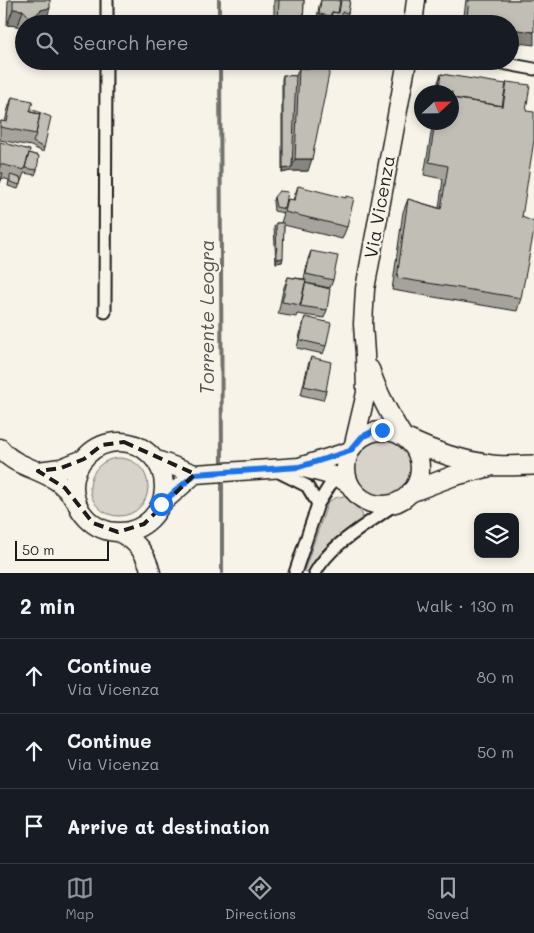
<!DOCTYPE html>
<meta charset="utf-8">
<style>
:root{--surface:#171b24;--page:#242831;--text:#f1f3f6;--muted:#9ea1a6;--line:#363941;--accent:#8c9099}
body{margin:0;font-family:Mali,sans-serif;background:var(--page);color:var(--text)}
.controls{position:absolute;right:15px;bottom:15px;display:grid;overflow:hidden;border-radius:10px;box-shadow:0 2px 8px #0003}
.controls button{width:45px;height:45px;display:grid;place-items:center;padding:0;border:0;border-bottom:1px solid var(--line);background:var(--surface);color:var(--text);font:25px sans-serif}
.compass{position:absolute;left:414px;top:85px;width:45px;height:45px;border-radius:50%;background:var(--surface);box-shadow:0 2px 8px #0003;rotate:68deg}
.scale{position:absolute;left:15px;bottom:12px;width:94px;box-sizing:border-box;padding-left:5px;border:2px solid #1c1c1c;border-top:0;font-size:14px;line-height:18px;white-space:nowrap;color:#1c1c1c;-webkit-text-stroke:4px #f7f3e8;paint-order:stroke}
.stop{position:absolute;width:15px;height:15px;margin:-11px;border:4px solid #1a73e8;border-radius:50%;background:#fff}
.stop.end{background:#1a73e8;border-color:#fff;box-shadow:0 1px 5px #0008}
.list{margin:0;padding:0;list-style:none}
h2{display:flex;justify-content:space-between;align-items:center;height:65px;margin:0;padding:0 20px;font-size:21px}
h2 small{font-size:16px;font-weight:400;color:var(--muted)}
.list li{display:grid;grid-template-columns:32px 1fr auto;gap:15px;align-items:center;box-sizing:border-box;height:75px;padding:0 20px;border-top:1px solid var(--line)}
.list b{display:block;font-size:19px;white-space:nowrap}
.list p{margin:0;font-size:16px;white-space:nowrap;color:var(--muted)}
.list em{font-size:16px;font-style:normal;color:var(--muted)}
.icon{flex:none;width:28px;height:28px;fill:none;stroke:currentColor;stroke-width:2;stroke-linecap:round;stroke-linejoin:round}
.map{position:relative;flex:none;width:534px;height:573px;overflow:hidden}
.search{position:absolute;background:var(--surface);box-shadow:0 2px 8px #0003;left:15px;right:15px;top:15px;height:55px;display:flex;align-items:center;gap:12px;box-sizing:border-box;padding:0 18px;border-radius:28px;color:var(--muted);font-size:19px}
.sheet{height:290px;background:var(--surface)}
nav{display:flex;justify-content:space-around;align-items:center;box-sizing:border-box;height:70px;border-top:1px solid var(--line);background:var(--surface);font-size:14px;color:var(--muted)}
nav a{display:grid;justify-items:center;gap:2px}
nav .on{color:var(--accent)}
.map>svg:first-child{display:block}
.green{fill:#d7d3cb;stroke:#7a7874}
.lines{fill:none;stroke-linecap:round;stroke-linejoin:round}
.stream{stroke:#72716c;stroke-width:4}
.minor-casing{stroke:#1c1c1c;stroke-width:15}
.primary-casing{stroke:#1c1c1c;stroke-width:21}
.trunk-casing{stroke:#1c1c1c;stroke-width:22}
.minor{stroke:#f7f3e8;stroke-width:11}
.primary{stroke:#f7f3e8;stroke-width:18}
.trunk{stroke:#f7f3e8;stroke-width:19}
.wall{fill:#a5a39c;stroke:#1c1c1c}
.shaded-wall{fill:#86857f;stroke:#1c1c1c}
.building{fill:#c0beb5;stroke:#1c1c1c}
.route{stroke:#1a73e8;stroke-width:6}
.marked{fill:none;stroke:#1c1c1c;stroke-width:4;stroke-dasharray:10 6;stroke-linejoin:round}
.labels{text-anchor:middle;stroke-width:4.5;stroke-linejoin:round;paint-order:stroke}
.street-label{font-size:18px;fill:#1c1c1c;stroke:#f7f3e8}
.water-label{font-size:19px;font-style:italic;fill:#565452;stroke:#f7f3e8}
</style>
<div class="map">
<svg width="534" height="573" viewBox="0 0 534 573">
<rect width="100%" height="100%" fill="#f7f3e8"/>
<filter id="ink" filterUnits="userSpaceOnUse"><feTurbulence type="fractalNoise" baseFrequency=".02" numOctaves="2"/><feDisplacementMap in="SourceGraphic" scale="10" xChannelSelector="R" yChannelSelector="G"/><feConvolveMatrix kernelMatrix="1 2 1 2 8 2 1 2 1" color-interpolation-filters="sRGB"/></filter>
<g filter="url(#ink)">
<!-- green -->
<path class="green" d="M355 467a29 29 0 1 1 58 0a29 29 0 1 1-58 0Z
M90 487a29 29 0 1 1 58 0a29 29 0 1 1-58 0Z
M344 496 362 513 363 520 327 546 307 572 304 571 328 502 335 498Z"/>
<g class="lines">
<!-- stream -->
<path class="stream" d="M219 0V24
M220 61 222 466
M222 476V573"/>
<!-- minor casing -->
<g class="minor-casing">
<path id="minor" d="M107 24V0
M491 61 534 69
M105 312 106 61
M275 470 307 486 318 504 295 573
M318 504 335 477 346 467
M315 573C332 542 368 525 396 503"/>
</g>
<!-- primary casing -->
<g class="primary-casing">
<path id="primary" d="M413 24 416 0
M370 369C378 394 389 414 403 436
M346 468a37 37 0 1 1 74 0a37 37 0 1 1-74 0Z
M74 487a45 45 0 1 1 90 0a45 45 0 1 1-90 0Z
M354 444 366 393 365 354 363 324 365 289 407 61
M0 448C13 466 40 469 58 482 65 487 71 495 77 502
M154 459 195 474 299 467 350 451
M300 467 338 477 350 485
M38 471 61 468 84 459
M161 504 195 474
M118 532C137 541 146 553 151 573"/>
</g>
<!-- trunk casing -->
<g class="trunk-casing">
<path id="trunk" d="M409 440C434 452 463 461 491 465 505 467 520 465 534 465
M411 492 453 476 488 467"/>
</g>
<!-- minor -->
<use href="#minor" class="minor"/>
<!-- primary -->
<use href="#primary" class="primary"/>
<!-- trunk -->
<use href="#trunk" class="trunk"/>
</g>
<!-- wall -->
<path class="wall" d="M8 0H50L45 24H24V33L18 26 7 25Z
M274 0H304L303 24H274Z
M321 0H335L340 1V0H350L348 13 344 24H316L319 6Z
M466 0H534L510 24H463Z
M299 68 308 171H290L282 173V79L283 75 296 76Z
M441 74 506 86 507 82 526 111 522 217 521 298 517 311 392 290 403 212 408 199 439 208 443 179 424 175 433 122H452V92H436L438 82Z
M12 97 31 109 44 148 43 152 31 146 0 140V124L1 121 5 122 8 109Z
M0 143 29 153 37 170 35 175 24 173 18 189 8 186 9 180 2 178 0 183Z
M298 186 347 227 342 239 284 225 282 262 276 263 274 227 276 223H281L284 213 274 211 273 201 274 197 285 207 288 199 293 200Z
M311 251 333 280 330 288 306 283H305L327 310 324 318 297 314 296 317 278 314 283 290 288 277 304 279 308 259Z
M305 317 326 346 323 354 297 348 302 325Z
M311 357 326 391 323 400 301 395 308 365Z"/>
<!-- shaded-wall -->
<path class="shaded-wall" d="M50 8 45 24H29L31 19 41 10Z
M13 9 23 10 18 26 7 25Z
M510 29 534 32V45L510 42Z
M275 61H295L293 65H274Z
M295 159H312L308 171H290L282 173 283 169 292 167Z
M283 258 282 262 276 263 277 259Z"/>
<!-- building -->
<path class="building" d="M13 0H50V8L41 10 31 19 23 10 13 9Z
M279 0H304L303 24H278Z
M321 0H335L340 1 338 13 332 12 330 16 319 14Z
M341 0H350L348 13 342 12 340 24H330L332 12 339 13Z
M469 0H534V32L510 29V24H466Z
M318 19 329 20 328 24H317Z
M299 68 330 69 312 159H295Z
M441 74 506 84 502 106 452 98V92H438Z
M283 75 296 76 292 167 283 169Z
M507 82 530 85 526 111 534 112V140L522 217 534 222V231L521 298 397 278 408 199 441 209 448 166 429 162 435 122H452V98L503 106Z
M12 97 33 101 30 112 40 114 36 134 0 127 1 121 7 122Z
M31 109 51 117 44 148 33 142 36 134 40 114 30 112Z
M0 142 30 150 24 170 0 164Z
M29 153 39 156 37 170 25 168Z
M0 173H3L1 181H0Z
M10 175 21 178 20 185 10 182Z
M298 186 346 198V196L354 198 347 227 285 212 288 199 295 200Z
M279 191 288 192 285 209 276 207 274 197Z
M276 223H284L283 258 277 259Z
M311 251 338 256 333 280 306 274Z
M288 277 306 280 301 305 282 302Z
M305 283 330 289 327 310 300 306Z
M305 317 331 323 326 346 300 340Z
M311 357 331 362 326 391 304 386Z"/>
</g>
<g class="lines" filter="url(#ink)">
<!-- route -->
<path class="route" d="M161 504 195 474 299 467 350 451 362 437 372 432 382 430"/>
</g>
<!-- marked area -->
<path class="marked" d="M124 442 195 474 144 524 118 532 93 523 65 488 38 471 61 468 84 459 102 445Z"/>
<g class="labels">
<!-- street labels -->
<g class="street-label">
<text transform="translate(380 207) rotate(-80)" y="6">Via Vicenza</text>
</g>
<!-- water labels -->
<g class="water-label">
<text transform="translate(207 317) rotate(-90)" y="7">Torrente Leogra</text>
</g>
</g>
</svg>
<div class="controls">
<button><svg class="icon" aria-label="layers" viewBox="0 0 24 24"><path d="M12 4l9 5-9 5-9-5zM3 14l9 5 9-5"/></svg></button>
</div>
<svg class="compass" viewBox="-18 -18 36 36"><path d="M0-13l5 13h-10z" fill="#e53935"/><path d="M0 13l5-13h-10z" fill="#9ea1a6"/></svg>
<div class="scale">50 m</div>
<div class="stop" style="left:161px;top:504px"></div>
<div class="stop end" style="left:382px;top:430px"></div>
<div class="search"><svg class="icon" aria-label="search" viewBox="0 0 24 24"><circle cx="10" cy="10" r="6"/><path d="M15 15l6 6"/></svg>Search here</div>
</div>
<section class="sheet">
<h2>2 min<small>Walk · 130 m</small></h2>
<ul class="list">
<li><svg class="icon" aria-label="ahead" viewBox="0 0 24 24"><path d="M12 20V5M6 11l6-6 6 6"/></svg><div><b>Continue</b><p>Via Vicenza</p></div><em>80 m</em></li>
<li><svg class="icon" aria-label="ahead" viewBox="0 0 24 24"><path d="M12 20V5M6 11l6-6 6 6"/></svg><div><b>Continue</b><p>Via Vicenza</p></div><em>50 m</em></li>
<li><svg class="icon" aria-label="arrive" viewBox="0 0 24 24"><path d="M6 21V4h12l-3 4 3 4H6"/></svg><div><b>Arrive at destination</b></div></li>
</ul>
</section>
<nav>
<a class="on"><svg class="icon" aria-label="map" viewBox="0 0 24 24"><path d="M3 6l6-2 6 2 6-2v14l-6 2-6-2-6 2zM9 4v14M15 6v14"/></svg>Map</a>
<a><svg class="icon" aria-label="directions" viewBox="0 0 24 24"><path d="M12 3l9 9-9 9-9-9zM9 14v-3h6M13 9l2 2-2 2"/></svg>Directions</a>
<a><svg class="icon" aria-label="saved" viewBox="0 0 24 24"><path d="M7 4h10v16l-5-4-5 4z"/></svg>Saved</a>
</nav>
